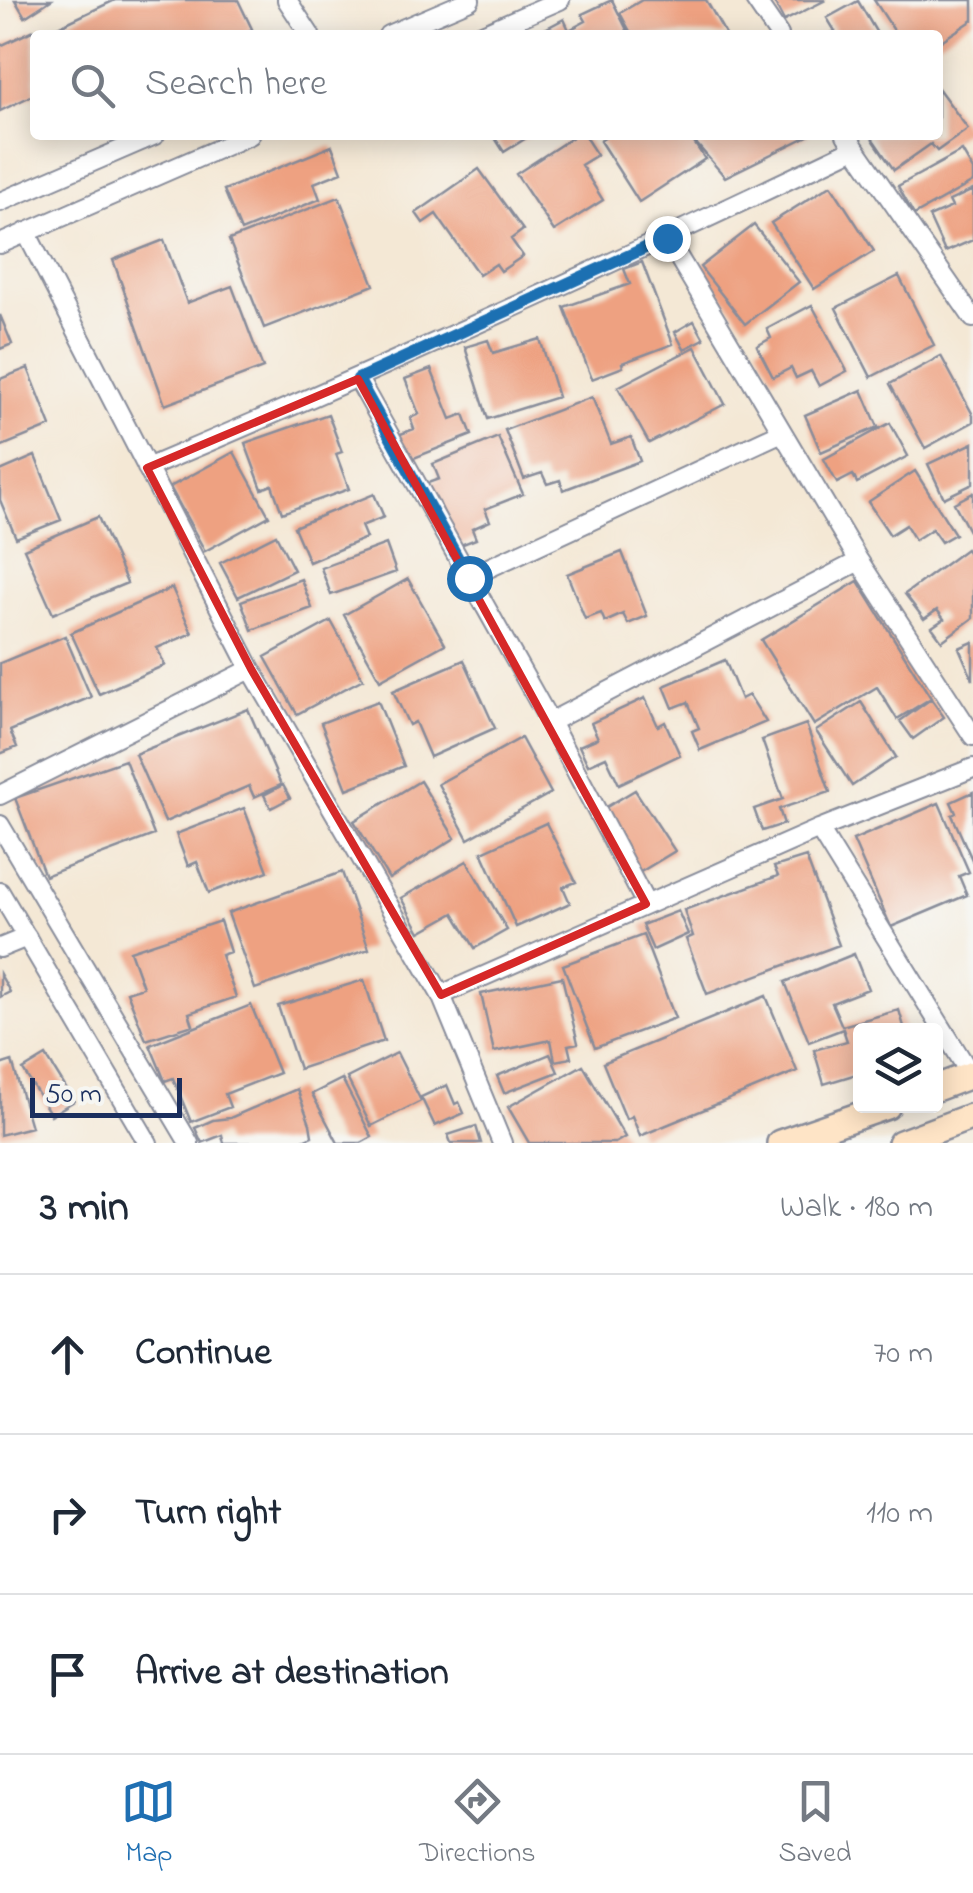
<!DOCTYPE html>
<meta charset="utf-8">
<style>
:root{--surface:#fff;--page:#f6f6f7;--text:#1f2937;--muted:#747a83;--line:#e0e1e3;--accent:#1f6fb2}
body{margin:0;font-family:"Indie Flower",sans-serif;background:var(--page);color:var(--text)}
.controls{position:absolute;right:30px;bottom:30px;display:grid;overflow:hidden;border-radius:10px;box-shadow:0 5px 25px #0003}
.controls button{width:90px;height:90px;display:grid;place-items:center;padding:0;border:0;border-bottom:2px solid var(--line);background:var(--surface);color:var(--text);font:50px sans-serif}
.scale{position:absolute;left:30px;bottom:25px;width:152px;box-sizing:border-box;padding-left:10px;border:5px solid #1b2f5e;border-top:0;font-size:28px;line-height:35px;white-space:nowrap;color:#1b2f5e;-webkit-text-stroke:8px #f6f6f2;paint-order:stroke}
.stop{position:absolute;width:30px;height:30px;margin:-22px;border:8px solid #1f6fb2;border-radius:50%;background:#fff}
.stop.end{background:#1f6fb2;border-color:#fff;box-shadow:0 2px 10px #0008}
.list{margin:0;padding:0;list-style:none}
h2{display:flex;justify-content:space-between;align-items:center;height:130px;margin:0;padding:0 40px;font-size:42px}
h2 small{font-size:32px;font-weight:400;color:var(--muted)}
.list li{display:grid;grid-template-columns:65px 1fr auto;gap:30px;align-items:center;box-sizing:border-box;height:160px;padding:0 40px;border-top:2px solid var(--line)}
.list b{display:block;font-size:38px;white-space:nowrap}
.list em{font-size:32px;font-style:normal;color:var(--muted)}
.icon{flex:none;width:55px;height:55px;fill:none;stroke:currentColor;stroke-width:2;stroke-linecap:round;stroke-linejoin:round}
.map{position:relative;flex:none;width:973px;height:1143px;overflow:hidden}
.search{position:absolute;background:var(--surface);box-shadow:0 5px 25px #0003;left:30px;right:30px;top:30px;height:110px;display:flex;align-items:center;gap:25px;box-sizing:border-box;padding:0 35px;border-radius:10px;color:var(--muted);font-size:38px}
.sheet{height:610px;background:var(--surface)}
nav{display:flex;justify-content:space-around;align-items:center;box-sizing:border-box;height:140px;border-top:2px solid var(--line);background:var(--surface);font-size:28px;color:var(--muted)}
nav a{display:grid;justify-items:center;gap:5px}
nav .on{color:var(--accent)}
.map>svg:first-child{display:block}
.building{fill:#eea181}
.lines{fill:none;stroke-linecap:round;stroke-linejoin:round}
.street-casing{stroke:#888c9a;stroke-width:22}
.secondary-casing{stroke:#888c9a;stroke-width:30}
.street{stroke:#fff;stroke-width:18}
.secondary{stroke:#fee4c6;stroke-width:25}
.route{stroke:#1f6fb2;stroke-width:12}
.marked{fill:none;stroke:#d62828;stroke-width:8;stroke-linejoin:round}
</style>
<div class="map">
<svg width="973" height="1143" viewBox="0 0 973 1143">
<rect width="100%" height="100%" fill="#f6f6f2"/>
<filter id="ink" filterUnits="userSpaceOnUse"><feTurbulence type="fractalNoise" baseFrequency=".01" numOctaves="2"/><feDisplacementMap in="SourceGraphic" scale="20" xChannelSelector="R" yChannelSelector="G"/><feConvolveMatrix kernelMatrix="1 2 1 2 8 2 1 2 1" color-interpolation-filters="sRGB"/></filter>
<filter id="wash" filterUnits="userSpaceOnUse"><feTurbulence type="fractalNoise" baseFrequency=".0048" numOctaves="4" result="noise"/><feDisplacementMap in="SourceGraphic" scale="40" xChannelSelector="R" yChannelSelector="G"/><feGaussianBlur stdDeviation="2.25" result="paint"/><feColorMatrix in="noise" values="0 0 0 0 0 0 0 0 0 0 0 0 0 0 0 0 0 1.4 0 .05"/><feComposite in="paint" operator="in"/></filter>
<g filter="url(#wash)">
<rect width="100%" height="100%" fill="#f4e8d5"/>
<g id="blocks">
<!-- building -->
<path class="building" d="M15 0H51L25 17Z
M115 0H238L252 29 240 35H41Z
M612 0 628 32 622 35H545L543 30 564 19 569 30 586 21 582 14Z
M642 0H706L726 35H632L620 13Z
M773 0H826L784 21Z
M874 0H973V20L938 43V35H897Z
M858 1 878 35H827L835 31 827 18Z
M34 30 35 94 0 111V46Z
M938 88 968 129 937 151 931 144 894 170 870 135H938Z
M493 135H531L504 152Z
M576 135H584L597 155 581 165 603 200 554 231 516 174Z
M609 135H689L705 159 639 202 600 141Z
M689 135H810L725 177Z
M332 146 342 172 314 183 320 199 241 231 224 190Z
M962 151 973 170V182L914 215 898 186Z
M479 169 523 230 511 239 523 256 501 271 496 264 479 275 436 214 423 223 416 213Z
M831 185 874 251 814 289 771 223Z
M973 190V240L945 252 929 217 952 207 949 201Z
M339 197 374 285 264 328 229 240Z
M754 225 799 282 745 324 700 267Z
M164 240 187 303 232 286 263 368 165 405 113 260Z
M642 262 673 344 622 363 623 367 592 379 564 307 630 284 624 269Z
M899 276 934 345 871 377 836 308Z
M812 305 847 371 819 386 811 371 796 378 791 368 773 377 757 346 771 338 767 329Z
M0 315 12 344 0 349Z
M694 321 704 339 684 349 675 332Z
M540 339 558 397 488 419 465 347 488 340 493 353Z
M695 347 725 404 649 443 618 387Z
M941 356 973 415V422L925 448 890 384Z
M28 368 51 426 0 447V379Z
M431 369 451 419 464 414 472 435 409 460 398 435 414 429 410 418 419 414 405 379Z
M862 390 878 427 821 452 805 415Z
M592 397 611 444 631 437 640 461 563 490 560 480 547 484 542 473 524 479 505 430Z
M328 414 342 452 336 454 349 489 282 513 272 485 262 489 245 443Z
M890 423 908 456 857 483 853 475 837 483 824 459Z
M498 437 523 494 485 509 490 521 472 529 476 539 458 546 439 502 434 504 425 484 439 479 433 464Z
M973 443V484L944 498 928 464Z
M234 452 269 516 205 551 170 487Z
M35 456 61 520 16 538 0 500V471Z
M915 471 955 534 941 542 932 529 915 540 906 525 890 535 868 502Z
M973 493V529L969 531 954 503Z
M374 494 384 517 361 526 366 538 309 562 294 527Z
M98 517 127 583 53 614 24 549Z
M276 535 294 570 238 597 220 563Z
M386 544 396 572 331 595 321 568Z
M966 549 973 559V618L942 641 932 627 944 619 937 610 924 619 905 594Z
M622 552 647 616 628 624 623 614 605 622 601 613 585 619 567 574Z
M301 579 312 608 252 630 241 601Z
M408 579 445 644 380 680 344 615Z
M858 581 931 698 897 719 877 687 814 725 761 640Z
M172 588 192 633 157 648 165 665 99 694 71 633Z
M331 621 363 679 297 714 265 657Z
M65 636 91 697 10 731 17 747 0 754V663Z
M973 642V680L959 648Z
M464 660 495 728 430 757 415 722 409 725 393 691Z
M725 660 741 699 749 695 766 722 700 750 692 731 699 728 688 702 673 708 664 686Z
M645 698 658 726 665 722 680 755 619 784 606 757 588 765 579 746 598 738 591 723Z
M931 699 944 717 913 739 900 721Z
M378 701 404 766 347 789 321 723Z
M861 702 896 757 852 786 816 731Z
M248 709 281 785 254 797 249 786 165 822 135 754Z
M806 724 830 792 779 809 784 824 762 831 754 809 783 799 762 740Z
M521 738 551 793 468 839 438 784Z
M125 760 154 835 45 876 15 798Z
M420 781 455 838 389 879 354 821Z
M283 785 290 798 271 808 264 795Z
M635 790 675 851 637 874 595 814Z
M973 792V862L952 815 956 813 951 802Z
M939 803 969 872 959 876 967 895 891 927 853 840Z
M244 808 268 871 209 893 197 862 188 866 176 834Z
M546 823 576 882 563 887 570 903 516 927 482 852Z
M806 857 839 945 707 994 686 939 693 936 684 910 778 876 774 867Z
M467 861 507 930 475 948 454 913 420 932 401 898Z
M342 872 369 949 255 989 228 913Z
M678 911 688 934 653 950 642 925Z
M220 921 230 952 221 955 236 997 189 1013 193 1025 146 1040 127 992 143 987 130 951Z
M643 935 675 1018 595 1048 563 965Z
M854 954 868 989 832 1003 842 1026 899 1010 905 1030H860V1073L824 1084 814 1050 847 1041 843 1029 809 1042 785 982Z
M0 974 10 992 0 997Z
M562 977 578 1043 568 1045 571 1058 555 1061 551 1040 494 1052 481 994Z
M364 980 384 1041 299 1069 278 1006Z
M766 996 797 1071 640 1136 632 1116 626 1119 603 1063Z
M251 1005 279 1073 225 1094 230 1107 191 1122 173 1078 165 1081 150 1045Z
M397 1053 421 1101 371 1126 347 1078Z
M550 1054 558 1072 504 1093 497 1076Z
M46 1056 74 1101 51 1115 23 1070Z
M12 1061 31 1127 0 1135V1065Z
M583 1065 625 1137 615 1143H529L508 1107Z
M342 1079 372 1137 361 1143H338L312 1094Z
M447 1085 455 1104 459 1102 464 1113 435 1126 421 1097Z
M297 1089 310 1124 312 1136 297 1143H224L222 1135 202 1143 195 1128 213 1120 230 1118Z
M476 1126 481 1143H451L448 1135Z"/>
</g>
</g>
<g filter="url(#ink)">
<use href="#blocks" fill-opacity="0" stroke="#888c9a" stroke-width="2.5"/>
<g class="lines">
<!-- street casing -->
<g class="street-casing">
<path id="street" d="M287 0 310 35
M755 0 779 35
M388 35 470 0
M480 35 560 0
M846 135 973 318
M0 202 155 135
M26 232 251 669 441 995 502 1143
M667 238 859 561 973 736
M0 244 250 135
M358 379 550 722 646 904
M147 468C386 367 621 260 855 148
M469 577 782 432
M550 722 859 561
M0 795 251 669
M0 825 189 1143
M819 829 971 1075
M0 892 148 1143
M0 948 27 937
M441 995 819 829 973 768"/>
</g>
<!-- secondary casing -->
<g class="secondary-casing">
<path id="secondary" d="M936 1088 973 1074
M780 1143 887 1106
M901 1143 973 1116"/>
</g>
<!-- street -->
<use href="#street" class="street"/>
<!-- secondary -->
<use href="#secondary" class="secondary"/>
</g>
</g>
<g class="lines" filter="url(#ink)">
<!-- route -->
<path class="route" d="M469 578 358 379 667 238"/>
</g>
<!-- marked area -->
<path class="marked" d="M358 379 646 904 441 995 251 669 147 468Z"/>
</svg>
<div class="controls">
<button><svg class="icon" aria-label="layers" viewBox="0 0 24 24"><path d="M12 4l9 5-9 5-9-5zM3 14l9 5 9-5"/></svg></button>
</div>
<div class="scale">50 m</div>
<div class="stop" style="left:469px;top:578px"></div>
<div class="stop end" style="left:667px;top:238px"></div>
<div class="search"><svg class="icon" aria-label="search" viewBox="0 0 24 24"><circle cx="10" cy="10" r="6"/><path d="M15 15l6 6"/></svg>Search here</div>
</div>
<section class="sheet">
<h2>3 min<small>Walk · 180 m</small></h2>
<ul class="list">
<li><svg class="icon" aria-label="ahead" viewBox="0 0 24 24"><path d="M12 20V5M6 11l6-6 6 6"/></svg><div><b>Continue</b></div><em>70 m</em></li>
<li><svg class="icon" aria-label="right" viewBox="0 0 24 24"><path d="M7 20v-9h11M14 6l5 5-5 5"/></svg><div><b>Turn right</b></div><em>110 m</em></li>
<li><svg class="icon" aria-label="arrive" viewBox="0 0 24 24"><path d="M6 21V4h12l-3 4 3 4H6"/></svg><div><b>Arrive at destination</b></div></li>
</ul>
</section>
<nav>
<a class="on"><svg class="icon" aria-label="map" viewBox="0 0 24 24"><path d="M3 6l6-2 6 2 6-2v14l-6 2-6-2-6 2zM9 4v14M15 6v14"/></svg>Map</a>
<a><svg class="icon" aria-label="directions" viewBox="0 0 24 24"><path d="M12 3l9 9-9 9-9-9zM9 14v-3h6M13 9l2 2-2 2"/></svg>Directions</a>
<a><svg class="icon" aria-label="saved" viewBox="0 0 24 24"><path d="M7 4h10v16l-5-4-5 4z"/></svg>Saved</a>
</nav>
